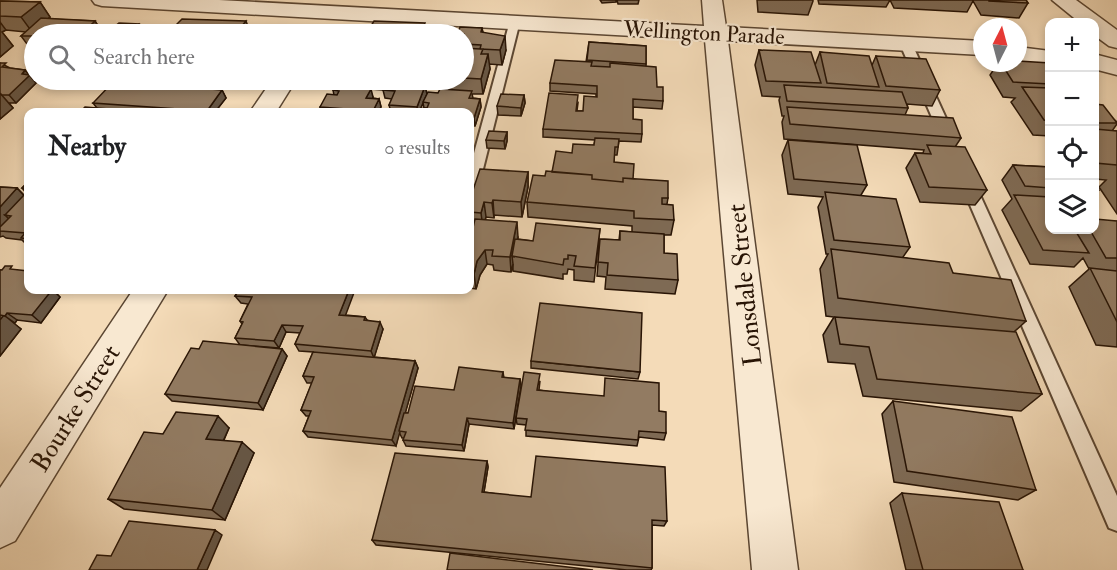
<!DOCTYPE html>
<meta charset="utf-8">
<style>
:root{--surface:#fff;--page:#f6f6f6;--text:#202124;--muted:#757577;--line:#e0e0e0}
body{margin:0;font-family:"IM FELL Double Pica",serif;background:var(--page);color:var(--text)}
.controls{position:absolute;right:18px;top:18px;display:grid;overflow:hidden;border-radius:12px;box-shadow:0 3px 9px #0003}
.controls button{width:54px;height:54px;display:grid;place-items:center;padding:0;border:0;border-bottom:2px solid var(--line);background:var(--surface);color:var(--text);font:30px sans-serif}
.compass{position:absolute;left:973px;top:18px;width:54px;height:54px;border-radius:50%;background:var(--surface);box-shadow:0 3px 9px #0003;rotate:6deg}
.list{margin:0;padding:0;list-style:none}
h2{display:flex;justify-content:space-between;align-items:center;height:78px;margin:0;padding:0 24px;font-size:26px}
h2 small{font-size:20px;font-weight:400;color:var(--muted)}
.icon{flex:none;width:33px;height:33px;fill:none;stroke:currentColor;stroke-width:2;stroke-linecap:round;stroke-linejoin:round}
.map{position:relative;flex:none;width:1117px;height:570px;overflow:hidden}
.search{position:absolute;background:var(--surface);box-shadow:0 3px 9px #0003;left:24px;top:24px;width:450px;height:66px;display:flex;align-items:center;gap:15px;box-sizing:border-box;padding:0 21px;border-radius:33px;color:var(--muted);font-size:22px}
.panel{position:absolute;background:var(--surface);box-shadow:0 3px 9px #0003;left:24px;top:108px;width:450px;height:186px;border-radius:12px}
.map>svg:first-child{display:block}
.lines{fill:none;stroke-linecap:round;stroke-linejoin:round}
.lane-casing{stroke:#5b4632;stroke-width:4}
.street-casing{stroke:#5b4632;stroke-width:3}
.lane{fill:#f8e8d1;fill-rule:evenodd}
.street{fill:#f8e8d1;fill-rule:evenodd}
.wall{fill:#7e6a54;stroke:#281405;stroke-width:1.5}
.shaded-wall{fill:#665645;stroke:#281405;stroke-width:1.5}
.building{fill:#927b62;stroke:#281405;stroke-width:1.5}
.labels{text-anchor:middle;stroke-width:4.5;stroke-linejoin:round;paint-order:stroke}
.far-street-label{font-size:22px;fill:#281405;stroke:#f8e8d1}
.street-label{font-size:26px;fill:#281405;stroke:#f8e8d1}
</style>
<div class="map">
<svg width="1117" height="570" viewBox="0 0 1117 570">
<rect width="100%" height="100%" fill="#f4dbb8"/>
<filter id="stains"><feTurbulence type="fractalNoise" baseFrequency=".00333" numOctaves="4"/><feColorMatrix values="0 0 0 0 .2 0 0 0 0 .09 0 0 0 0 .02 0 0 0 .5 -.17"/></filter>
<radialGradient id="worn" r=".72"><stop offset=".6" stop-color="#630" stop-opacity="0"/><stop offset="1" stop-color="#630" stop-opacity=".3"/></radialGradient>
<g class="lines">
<!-- lane casing -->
<g class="lane-casing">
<path id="lane" d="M515 18 520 21 480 181 473 186 470 185V168L510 21Z
M906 41 912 44 955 138 953 141 948 142 941 138 900 44Z
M968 179 975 184 1117 496V531L1109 528 961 184Z"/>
</g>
<!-- street casing -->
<g class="street-casing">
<path id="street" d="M92 0H219L704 26 702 0H722L726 27 982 41V55L728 41 798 570H752L705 40 102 6 95 4Z
M1052 0H1076L1117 30V48L1109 46 1094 35V22H1079Z
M1018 47 1050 51V65L1018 61Z
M1094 54 1117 60V75L1094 69Z
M272 80H296L276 112H250Z
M133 290H168L15 541 0 548V488Z"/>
</g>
<!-- lane -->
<use href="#lane" class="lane"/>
<!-- street -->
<use href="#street" class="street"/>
</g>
<!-- wall -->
<path class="wall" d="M600 0H616V2L602 3Z
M617 0H639L638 4H618Z
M757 0H813V1L808 15 758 12Z
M818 0H890L886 7 819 4Z
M890 0H1026L1028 3 1019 18 981 15 973 1 967 12 894 8Z
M0 1 40 2 50 17 47 19 95 21 100 29 94 34H34V44H27L21 36 26 32 6 30 2 32 13 46 0 57Z
M425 28 459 30 482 28 483 32 506 50 502 65 489 64 490 69 483 94H472L473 98 480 99 481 107 475 126H470V112L424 108 423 103 419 112H391L389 105 392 99 385 98 383 90 369 89 373 97V98L379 99 381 107 378 112H322L320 107 334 95 333 90 340 81V80H421L418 85 427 94 438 93 443 89 441 80H464V34Z
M589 42 646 46V66L663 101 662 109 633 107V119L642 134 641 142 619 141 617 155H614V162L633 179 668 198 667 204 674 220 671 235H664V253L678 280 675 294 605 289 606 277 597 276 600 239 619 240 620 231 632 232V226L528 217 527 202 545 176 552 172 572 153 594 145 595 140 543 137V129L578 103 577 111H583L596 97V94L550 91V83L586 62Z
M759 50 815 65 820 52 872 65 876 56 940 90 932 106 907 104 908 108 905 115 961 138 955 147 987 190 975 205 920 202 906 168 915 153H923L924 150 784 139 782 122 784 116H782L779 100 780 97 762 96 755 65Z
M0 63 10 68 25 70 36 83 16 103H9L13 108 0 119Z
M998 63H1050V136L1033 135 1011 102 1015 98 1003 97 990 75Z
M208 89 222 90 226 98 215 112H80L97 108 93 103Z
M524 95 525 103 521 116 498 115 497 106Z
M1095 104 1117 122V124L1112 131H1117V214L1099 187 1106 180 1095 179Z
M507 132V141L505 149 487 148 486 140Z
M788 140 867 185 861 195 910 247 903 257 953 273 1026 321 1014 332 1042 394 1021 411 863 396 855 364 828 362 823 335 834 317 826 316 820 269 828 254H826L818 207 823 197 788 194 782 155Z
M1013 165 1050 167V230H1095L1117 221V347L1096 345 1069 287 1089 269 1083 258 1074 267 1030 264 1002 210 1012 199 1002 180Z
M528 172V187L522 217 494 215V218L486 217 485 220 518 237V239L533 241 600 229 594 282 574 280V270L568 269 567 274H563V279L513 271V264L511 272 494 270 493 265 487 264 480 275 476 289 470 288V231L472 232 473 227 470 226V199Z
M28 182V195L22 188Z
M0 187 17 188 24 195H28V246L22 240 6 238 3 236 0 237Z
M0 270H17L54 291 60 297 41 323 17 320 15 323H13L21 329 0 356Z
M239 290 346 315 365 317 367 320 383 329 374 357 415 361 418 368 405 413H408L454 390 503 372 504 378 520 379 521 386 514 429 469 424 464 451 406 446 403 440 404 438H402L399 432 396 446 308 437 303 431 309 416H306L301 410 312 383H307L303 376 313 352 299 351 295 344 300 333 286 332 279 348 240 345 235 338 242 324 240 321 248 304 241 303 235 296Z
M199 349H282L287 356 263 410 172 401 165 394Z
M531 361 640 372 638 379 531 368Z
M540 381 539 390 659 411 666 433 664 440 639 437 637 446 526 436V425L517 424 516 418Z
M893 401 1036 490 1018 500 894 482 882 414Z
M229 428 224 440 254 453 225 520 124 509 108 499 163 434Z
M487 461 488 467 484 492 667 521 664 526 652 525V568L651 570H627L376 545 372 540Z
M902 493 1023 570H906L890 503Z"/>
<!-- shaded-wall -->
<path class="shaded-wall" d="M40 2 50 17 32 32 21 17Z
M95 21 100 29 94 34H81Z
M246 21 249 29 245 34H235Z
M0 22 6 30 2 32 13 46 0 57Z
M139 24 144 32 129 34Z
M505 36 506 50 502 65 500 50Z
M488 54 490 69 483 94 481 79Z
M25 70 36 83 16 103 9 95Z
M204 80 209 89 203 96 199 88Z
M413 80H421L415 93Z
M425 86 427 94 419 112H418L417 107Z
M371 89 373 97 369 106 366 98Z
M222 90 226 98 215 112H208L207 111Z
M0 93 13 108 0 119Z
M524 95 525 103 521 116V108Z
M379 99 381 107 378 112H373V111Z
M480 99 481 107 475 126 474 118Z
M507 132V141L505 149 504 141Z
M528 172V187L522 217 521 202Z
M17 188 28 200 11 216 5 215 13 223 0 231V207Z
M493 200 494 215V218L492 203Z
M484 202 486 217 483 228 481 213Z
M517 222 518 237 514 257 512 256 513 264 511 272 510 257Z
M485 250 487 264 480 275 476 289 474 274 477 261Z
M43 290H55L54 291 60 297 41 323 32 315Z
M349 290H355L343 322 339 315Z
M7 313 17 320 15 323 5 316Z
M4 315 21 329 0 356V320Z
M380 322 383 329 374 358 371 351Z
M282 325 286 332 279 348 274 341Z
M282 349 287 356 263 410 258 403Z
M415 361 418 368 396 446 392 440Z
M520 379 521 386 514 429 513 423Z
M218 416 229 428 219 450 206 439Z
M467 418 469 424 464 451 462 445Z
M242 442 254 453 225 520 212 510Z
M487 461 488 467 483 498 482 492Z
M215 530 222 535 207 570H197Z"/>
<!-- building -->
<path class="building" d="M989 0H1026L1028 3 989 1Z
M0 1 40 2 21 17 0 16Z
M41 18 95 21 81 34H34V36H21Z
M182 19 246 21 235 34H183L168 33Z
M374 21 425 23 423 28 459 30 460 27 482 28 481 32 505 36 500 50 480 49H483L481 54H488L481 79 464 78V48L480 49 481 45 464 44V34H352L358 25 371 26Z
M119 23 139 24 132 32 110 30Z
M107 30 159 33 158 34H103Z
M589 42 646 46V64L587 60Z
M759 50 811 52 821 83 766 81Z
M820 52 869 56 879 87 827 83Z
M876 56 926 59 940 90 886 86Z
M555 60 592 62 591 66 610 67V63L656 67 657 87H663V101L633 99V119L642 120V134L543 129 549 93 578 95 576 111H583L584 96 597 97V86L550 83Z
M1018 61 1050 63V84L1013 82 1001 63H1018Z
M0 63H6L2 67 25 70 22 74 30 75 9 95H2L0 93Z
M115 80H204L199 88 222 90 207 111 93 103Z
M338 81 368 83 364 88 371 89 366 98 379 99 373 111 320 107 327 94 337 95 339 91 333 90Z
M386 83 425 86 417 107 389 105 395 91 383 90Z
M784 85 902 92 908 108 787 101Z
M1022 87 1050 88V121L1044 120Z
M440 89 472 91 469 98 480 99 474 118H470V112H421L423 108H427L429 103 423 102 428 92 438 93Z
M501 94 524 95 521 108 497 106Z
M1095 104 1103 105 1117 123H1095Z
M85 107 145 112H80Z
M787 107 953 118 961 138 790 124Z
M171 111 195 112H169Z
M1095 129 1117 131V165L1095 163Z
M489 131 507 132 504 141 486 140Z
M595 138 619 139 618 147H615L614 162 634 164 633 179 623 178V182L592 179V175L552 172 556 151 572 153 573 144 594 145Z
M788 140 857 145 867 185 794 179Z
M927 145 965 147 987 190 929 187 915 153 931 154Z
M1013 165 1050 167V188L1025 186Z
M480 169 528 172 521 202 493 200 492 203 484 202 481 213 470 212V199Z
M546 171 592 175V179L623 182V178L668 181V198H662V204L673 205 674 220 634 218V211L527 202 533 175 545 176Z
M28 182V189L22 188Z
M1095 184 1099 190H1095Z
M0 187 17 188 0 207Z
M825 192 896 199 910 247 834 240Z
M24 195H28V239L21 238 25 233 0 231V227L11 216 5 215Z
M1014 195 1050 197V230H1075L1089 253 1043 250Z
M475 219 517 222 510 257 492 256 493 250H485L477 261 474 274H470V231L472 232Z
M1095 219 1117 221V258H1106L1090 230H1095Z
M536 223 600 229 595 268 574 266 576 256 568 255V259H564L563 265 512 256 515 239 533 241Z
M620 231 664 234V253L677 254 678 280 607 275 608 263 598 262 600 239 620 240Z
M831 249 949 263 953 273 1011 280 1026 321 838 298Z
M5 266H12L10 269 28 271V290H52L32 315 7 313 5 316 0 315V270H2Z
M1090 268 1117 271V322Z
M239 290H349L339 315 365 317 364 320 380 322 371 351 295 344 303 326 282 325 274 341 235 338 243 322 240 321 252 297 235 296Z
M540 303 642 313 640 372 531 361Z
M835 317 1016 332 1042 394 877 379 869 347 840 344Z
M203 341 282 349 258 403 165 394 191 348 199 349Z
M313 352 415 361 392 440 303 431 311 411 301 410 314 377 303 376Z
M459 367 503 372 502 377 520 379 513 423 467 418 462 445 403 440 406 432 399 431 404 413H408L415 386 454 390Z
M524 372 540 374 537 390 604 396 605 378 659 383V411L666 412V433L639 431 638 440 525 430 527 419 516 418Z
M893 401 1012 417 1036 490 907 471Z
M176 412 218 416 206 439 242 442 212 510 108 499 144 432 163 434Z
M395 453 487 461 482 492 531 497 536 456 665 467 667 521 652 520V568L372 540Z
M902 493 999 502 1023 570H923Z
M129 521 215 530 197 570H89L97 555 111 556Z
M450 553 593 570H447Z"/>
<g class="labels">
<!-- far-street labels -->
<g class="far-street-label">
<text transform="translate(704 32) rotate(3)" y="8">Wellington Parade</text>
</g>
<!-- street labels -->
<g class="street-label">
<text transform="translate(744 285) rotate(-96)" y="9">Lonsdale Street</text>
<text transform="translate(75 408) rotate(-58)" y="9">Bourke Street</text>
</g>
</g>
<rect width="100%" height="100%" filter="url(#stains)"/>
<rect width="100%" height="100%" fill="url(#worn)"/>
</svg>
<div class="controls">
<button>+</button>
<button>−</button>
<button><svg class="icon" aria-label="locate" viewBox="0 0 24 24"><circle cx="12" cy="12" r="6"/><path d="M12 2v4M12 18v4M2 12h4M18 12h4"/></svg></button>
<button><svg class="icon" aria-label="layers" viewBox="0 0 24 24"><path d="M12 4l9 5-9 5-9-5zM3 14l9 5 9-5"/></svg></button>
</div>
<svg class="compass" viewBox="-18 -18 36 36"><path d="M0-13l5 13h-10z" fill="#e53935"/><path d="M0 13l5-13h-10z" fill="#757577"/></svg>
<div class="search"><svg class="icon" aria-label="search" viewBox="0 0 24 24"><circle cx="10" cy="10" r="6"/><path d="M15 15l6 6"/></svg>Search here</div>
<section class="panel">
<h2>Nearby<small>0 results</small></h2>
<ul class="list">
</ul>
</section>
</div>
